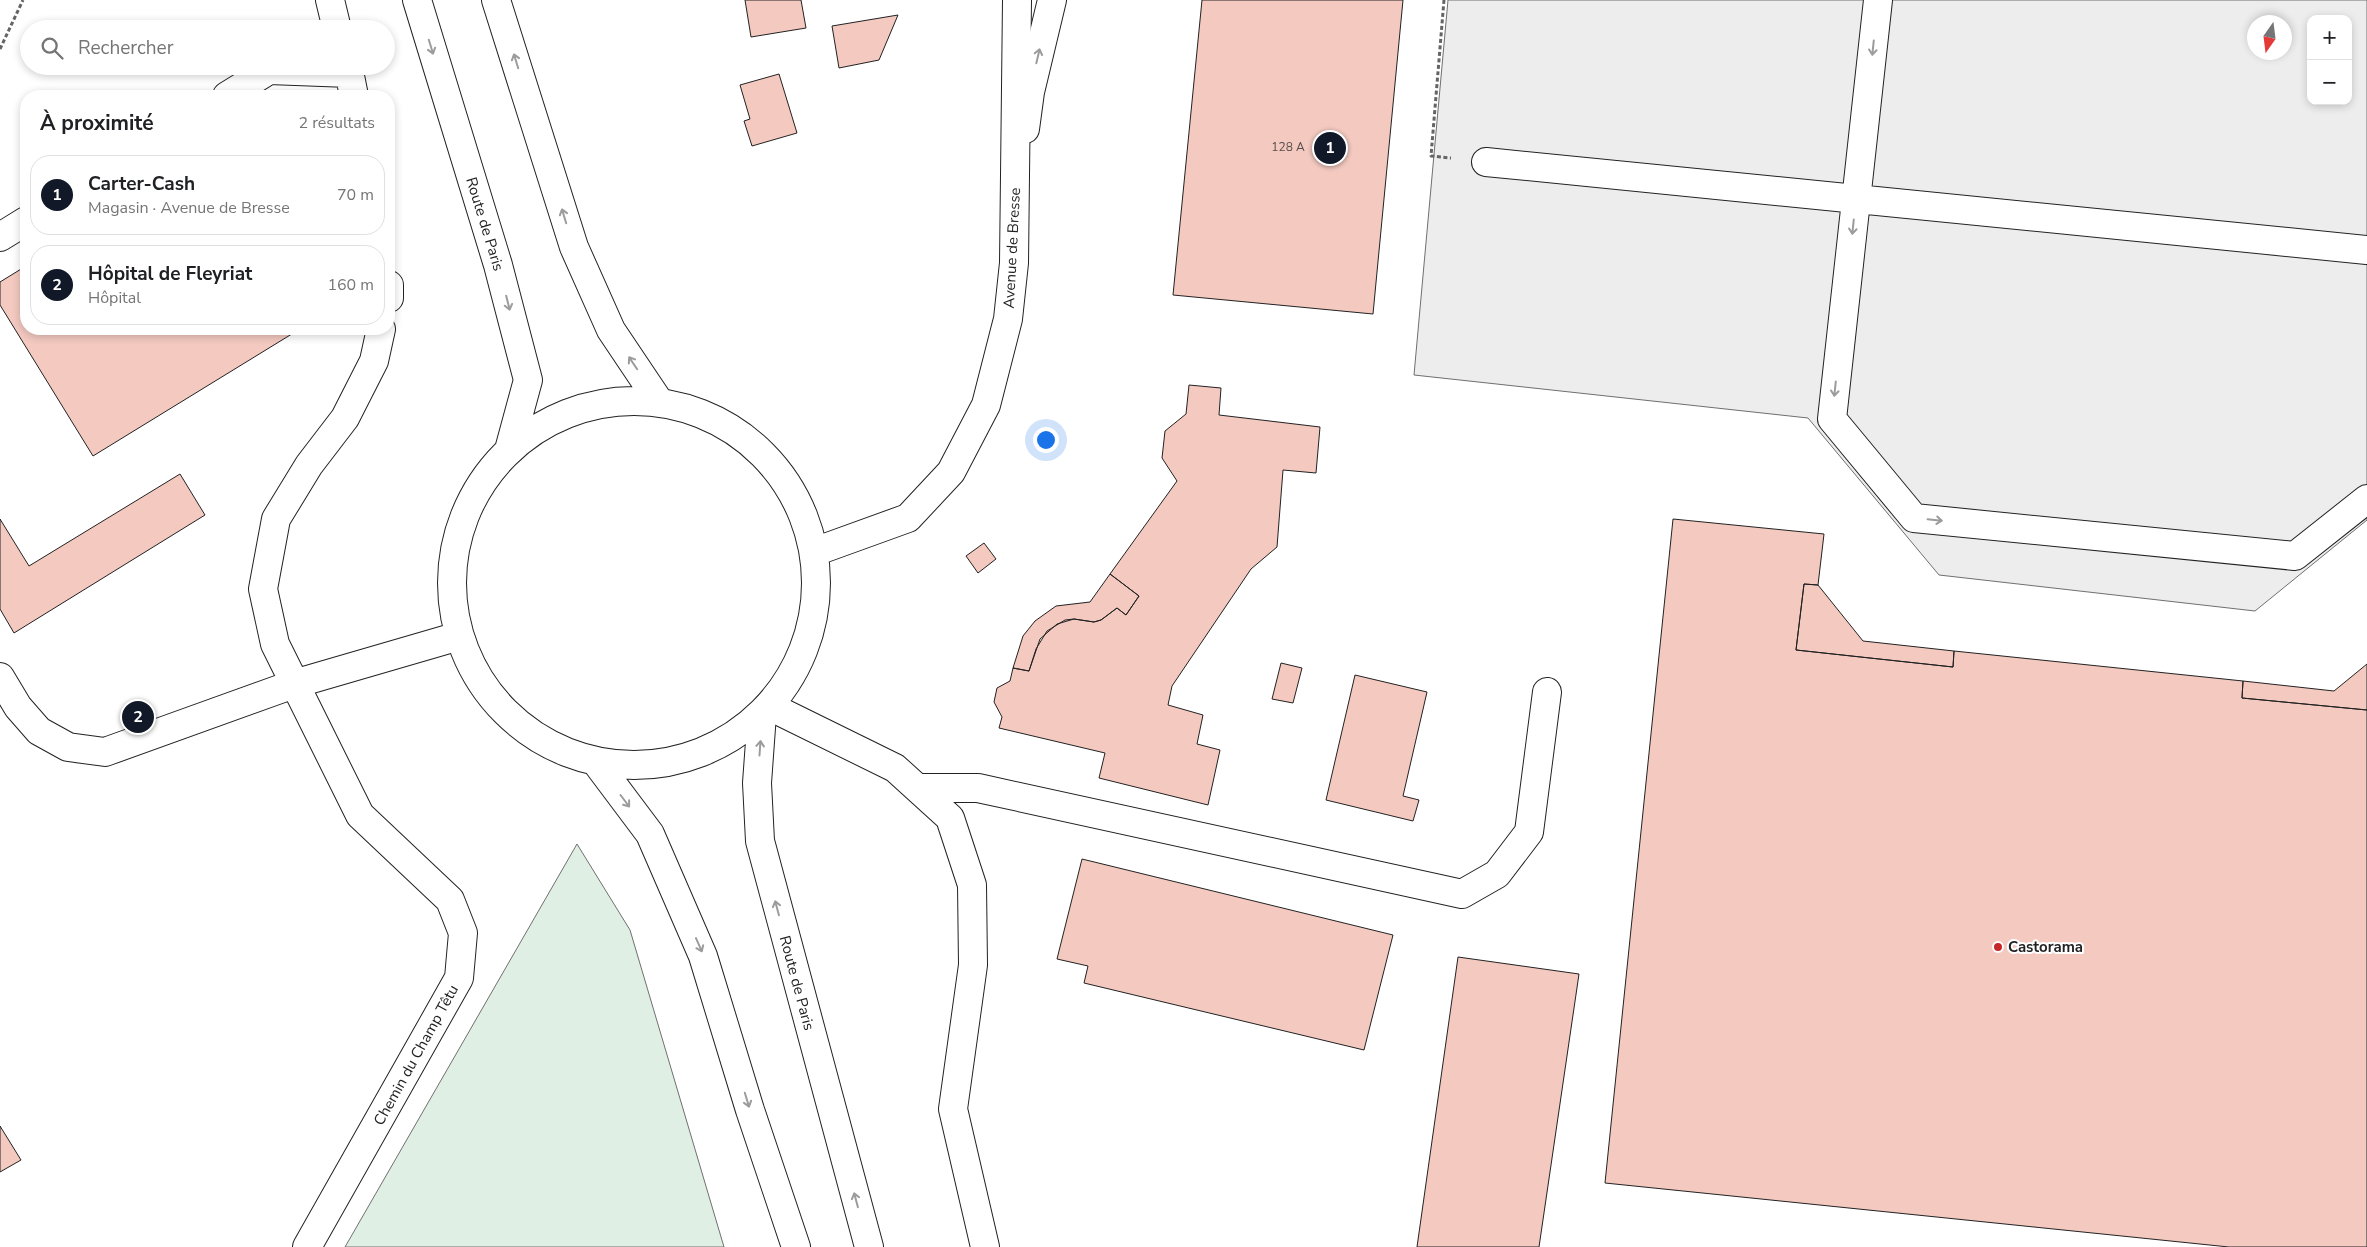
<!DOCTYPE html>
<html lang="fr">
<meta charset="utf-8">
<style>
:root{--surface:#fff;--page:#f2f2f2;--text:#202124;--muted:#757577;--line:#e0e0e0;--accent:#111827}
body{margin:0;font-family:"Nunito Sans",sans-serif;background:var(--page);color:var(--text)}
.controls{position:absolute;right:15px;top:15px;display:grid;overflow:hidden;border-radius:10px;box-shadow:0 2px 8px #0003}
.controls button{width:45px;height:45px;display:grid;place-items:center;padding:0;border:0;border-bottom:1px solid var(--line);background:var(--surface);color:var(--text);font:25px sans-serif}
.compass{position:absolute;left:2247px;top:15px;width:45px;height:45px;border-radius:50%;background:var(--surface);box-shadow:0 2px 8px #0003;rotate:194deg}
.you{position:absolute;left:1045px;top:439px;width:18px;height:18px;margin:-12px;border:4px solid #fff;border-radius:50%;background:#1a73e8;box-shadow:0 0 0 8px #1a73e833}
.badge{display:grid;place-items:center;width:32px;height:32px;border-radius:50%;background:var(--accent);color:#fff;font-size:16px;font-weight:700}
.pin{position:absolute;translate:-50% -50%;border:2px solid #fff;box-shadow:0 1px 5px #0006}
.list{margin:0;padding:0;list-style:none}
h2{display:flex;justify-content:space-between;align-items:center;height:65px;margin:0;padding:0 20px;font-size:21px}
h2 small{font-size:16px;font-weight:400;color:var(--muted)}
.list li{display:grid;grid-template-columns:32px 1fr auto;gap:15px;align-items:center;box-sizing:border-box;height:80px;margin:0 10px 10px;padding:0 10px;border:1px solid var(--line);border-radius:20px}
.list b{display:block;font-size:19px;white-space:nowrap}
.list p{margin:0;font-size:16px;white-space:nowrap;color:var(--muted)}
.list em{font-size:16px;font-style:normal;color:var(--muted)}
.icon{flex:none;width:28px;height:28px;fill:none;stroke:currentColor;stroke-width:2;stroke-linecap:round;stroke-linejoin:round}
.map{position:relative;flex:none;width:2367px;height:1247px;overflow:hidden}
.search{position:absolute;background:var(--surface);box-shadow:0 2px 8px #0003;left:20px;top:20px;width:375px;height:55px;display:flex;align-items:center;gap:12px;box-sizing:border-box;padding:0 18px;border-radius:28px;color:var(--muted);font-size:19px}
.panel{position:absolute;background:var(--surface);box-shadow:0 2px 8px #0003;left:20px;top:90px;width:375px;height:245px;border-radius:20px}
.map>svg:first-child{display:block}
.green{fill:#e0efe3;stroke:#6f6f6f}
.parking{fill:#ededed;stroke:#6f6f6f;fill-rule:evenodd}
.building{fill:#f3c9c0;stroke:#222}
.lines{fill:none;stroke-linecap:round;stroke-linejoin:round}
.minor-casing{stroke:#222;stroke-width:30}
.major-casing{stroke:#222;stroke-width:30}
.path{stroke:#646464;stroke-width:3;stroke-dasharray:4 2.5;stroke-linecap:butt}
.minor{stroke:#fff;stroke-width:28}
.major{stroke:#fff;stroke-width:28}
.oneway{stroke:#9c9c9c}
.poi-dot{fill:#c62828;stroke:#fff;stroke-width:2}
.labels{text-anchor:middle;stroke-width:4;stroke-linejoin:round;paint-order:stroke}
.number-label{font-size:12px;fill:#564c4a}
.street-label{font-size:15px;fill:#222;stroke:#fff}
.poi-label{font-size:15px;font-weight:bold;fill:#222;stroke:#fff;text-anchor:start}
</style>
<div class="map">
<svg width="2367" height="1247" viewBox="0 0 2367 1247">
<rect width="100%" height="100%" fill="#fff"/>
<!-- green -->
<path class="green" d="M577 844 630 930 724 1247H345Z"/>
<!-- parking -->
<path class="parking" d="M1448 0H2367V520L2255 611 1939 575 1808 418 1414 375ZM2311 19H2348V101H2311ZM2254 22H2284V52H2254Z"/>
<!-- building -->
<path class="building" d="M745 0H801L806 28 751 37Z
M1202 0H1403L1373 314 1173 295Z
M898 15 879 60 839 68 832 26Z
M779 74 797 133 752 146 744 121 750 119 740 85Z
M26 266V329H300L93 456 0 305V282Z
M1189 385 1221 388 1219 415 1320 427 1316 473 1283 470 1277 547 1251 569 1172 686 1168 705 1203 715 1197 744 1220 750 1208 805 1099 778 1105 753 999 728 1002 717 994 702 997 688 1010 681 1013 668 1029 671 1036 649 1047 631 1065 620 1074 619 1094 622 1101 620 1117 608 1126 615 1139 596 1110 574 1177 481 1162 458 1165 431 1186 414Z
M180 474 205 515 14 633 0 609V519L29 566Z
M1673 519 1824 534 1818 585 1804 584 1796 650 1953 667 1954 651 2243 681 2242 698 2367 710V1247H2229L1605 1183Z
M984 543 996 559 978 573 966 556Z
M1110 574 1139 596 1126 615 1117 608 1101 620 1094 622 1074 619 1057 624 1040 639 1029 671 1013 668 1023 636 1035 621 1056 606 1090 602Z
M1804 584 1818 585 1863 641 1954 651 1953 667 1796 650Z
M1281 663 1302 668 1293 703 1272 699Z
M2367 664V710L2242 698 2243 681 2334 691Z
M1355 675 1427 692 1403 796 1419 800 1413 821 1326 800Z
M1082 859 1393 935 1364 1050 1084 983 1088 966 1057 959Z
M1458 957 1579 974 1539 1247H1417Z
M0 1126 21 1160 0 1172Z"/>
<g class="lines">
<!-- minor casing -->
<g class="minor-casing">
<path id="minor" d="M330 0 337 29
M1878 0 1832 419 1914 518 2295 556 2367 499
M348 66 354 96
M227 96 269 70 349 73
M1025 129 1030 92 1052 0
M1486 162 2367 250
M0 237 26 221
M389 285V298
M0 677 18 707 39 731 68 747 105 752 294 684 459 636
M769 706 895 768 950 818 972 885 973 965 953 1109 985 1247
M919 788H978L1462 894 1497 874 1529 832 1547 692
M307 1247 459 978 463 933 450 900 360 815 275 644 263 589 276 519 309 465 345 418 374 361 381 329"/>
</g>
<!-- major casing -->
<g class="major-casing">
<path id="major" d="M417 0 498 265 528 380 509 450
M496 0 574 247 611 330 660 403
M452 583a182 182 0 1 1 364 0a182 182 0 1 1-364 0Z
M814 552 908 518 951 472 986 405 1008 319 1014 263 1017 0
M762 714 757 783 760 841 869 1247
M596 762 650 834 703 956 750 1110 796 1247"/>
</g>
<!-- path -->
<path class="path" d="M1444 0 1431 156 1451 158
M0 49 23 0"/>
<!-- minor -->
<use href="#minor" class="minor"/>
<!-- major -->
<use href="#major" class="major"/>
</g>
<!-- one-way arrows -->
<defs><path id="oneway-shaft" d="M-6 0H5M1.5-3L5.5 0L1.5 3" fill="none" stroke-width="1.6" stroke-linecap="round" stroke-linejoin="round" transform="scale(1.25)"/></defs>
<g class="oneway">
<use href="#oneway-shaft" transform="translate(431 47) rotate(73)"/>
<use href="#oneway-shaft" transform="translate(1873 48) rotate(96)"/>
<use href="#oneway-shaft" transform="translate(1038 56) rotate(-77)"/>
<use href="#oneway-shaft" transform="translate(516 61) rotate(-107)"/>
<use href="#oneway-shaft" transform="translate(564 216) rotate(-107)"/>
<use href="#oneway-shaft" transform="translate(1853 227) rotate(96)"/>
<use href="#oneway-shaft" transform="translate(508 303) rotate(76)"/>
<use href="#oneway-shaft" transform="translate(633 363) rotate(-124)"/>
<use href="#oneway-shaft" transform="translate(1835 389) rotate(96)"/>
<use href="#oneway-shaft" transform="translate(1935 520) rotate(6)"/>
<use href="#oneway-shaft" transform="translate(760 748) rotate(-86)"/>
<use href="#oneway-shaft" transform="translate(625 801) rotate(53)"/>
<use href="#oneway-shaft" transform="translate(777 908) rotate(-105)"/>
<use href="#oneway-shaft" transform="translate(699 945) rotate(66)"/>
<use href="#oneway-shaft" transform="translate(747 1100) rotate(73)"/>
<use href="#oneway-shaft" transform="translate(856 1200) rotate(-105)"/>
</g>
<!-- markers -->
<circle class="poi-dot" cx="1998" cy="947" r="5"/>
<g class="labels">
<!-- number labels -->
<g class="number-label">
<text x="1288" y="151">128 A</text>
</g>
<!-- street labels -->
<g class="street-label">
<text transform="translate(485 224) rotate(73)" y="5">Route de Paris</text>
<text transform="translate(1012 248) rotate(-87)" y="5">Avenue de Bresse</text>
<text transform="translate(797 983) rotate(75)" y="5">Route de Paris</text>
<text transform="translate(416 1055) rotate(-61)" y="5">Chemin du Champ Têtu</text>
</g>
<!-- poi labels -->
<g class="poi-label">
<text x="2008" y="952">Castorama</text>
</g>
</g>
</svg>
<div class="controls">
<button>+</button>
<button>−</button>
</div>
<svg class="compass" viewBox="-18 -18 36 36"><path d="M0-13l5 13h-10z" fill="#e53935"/><path d="M0 13l5-13h-10z" fill="#757577"/></svg>
<div class="you"></div>
<div class="pin badge" style="left:1330px;top:148px">1</div>
<div class="pin badge" style="left:138px;top:717px">2</div>
<div class="search"><svg class="icon" aria-label="search" viewBox="0 0 24 24"><circle cx="10" cy="10" r="6"/><path d="M15 15l6 6"/></svg>Rechercher</div>
<section class="panel">
<h2>À proximité<small>2 résultats</small></h2>
<ul class="list">
<li><span class="badge">1</span><div><b>Carter-Cash</b><p>Magasin · Avenue de Bresse</p></div><em>70 m</em></li>
<li><span class="badge">2</span><div><b>Hôpital de Fleyriat</b><p>Hôpital</p></div><em>160 m</em></li>
</ul>
</section>
</div>
